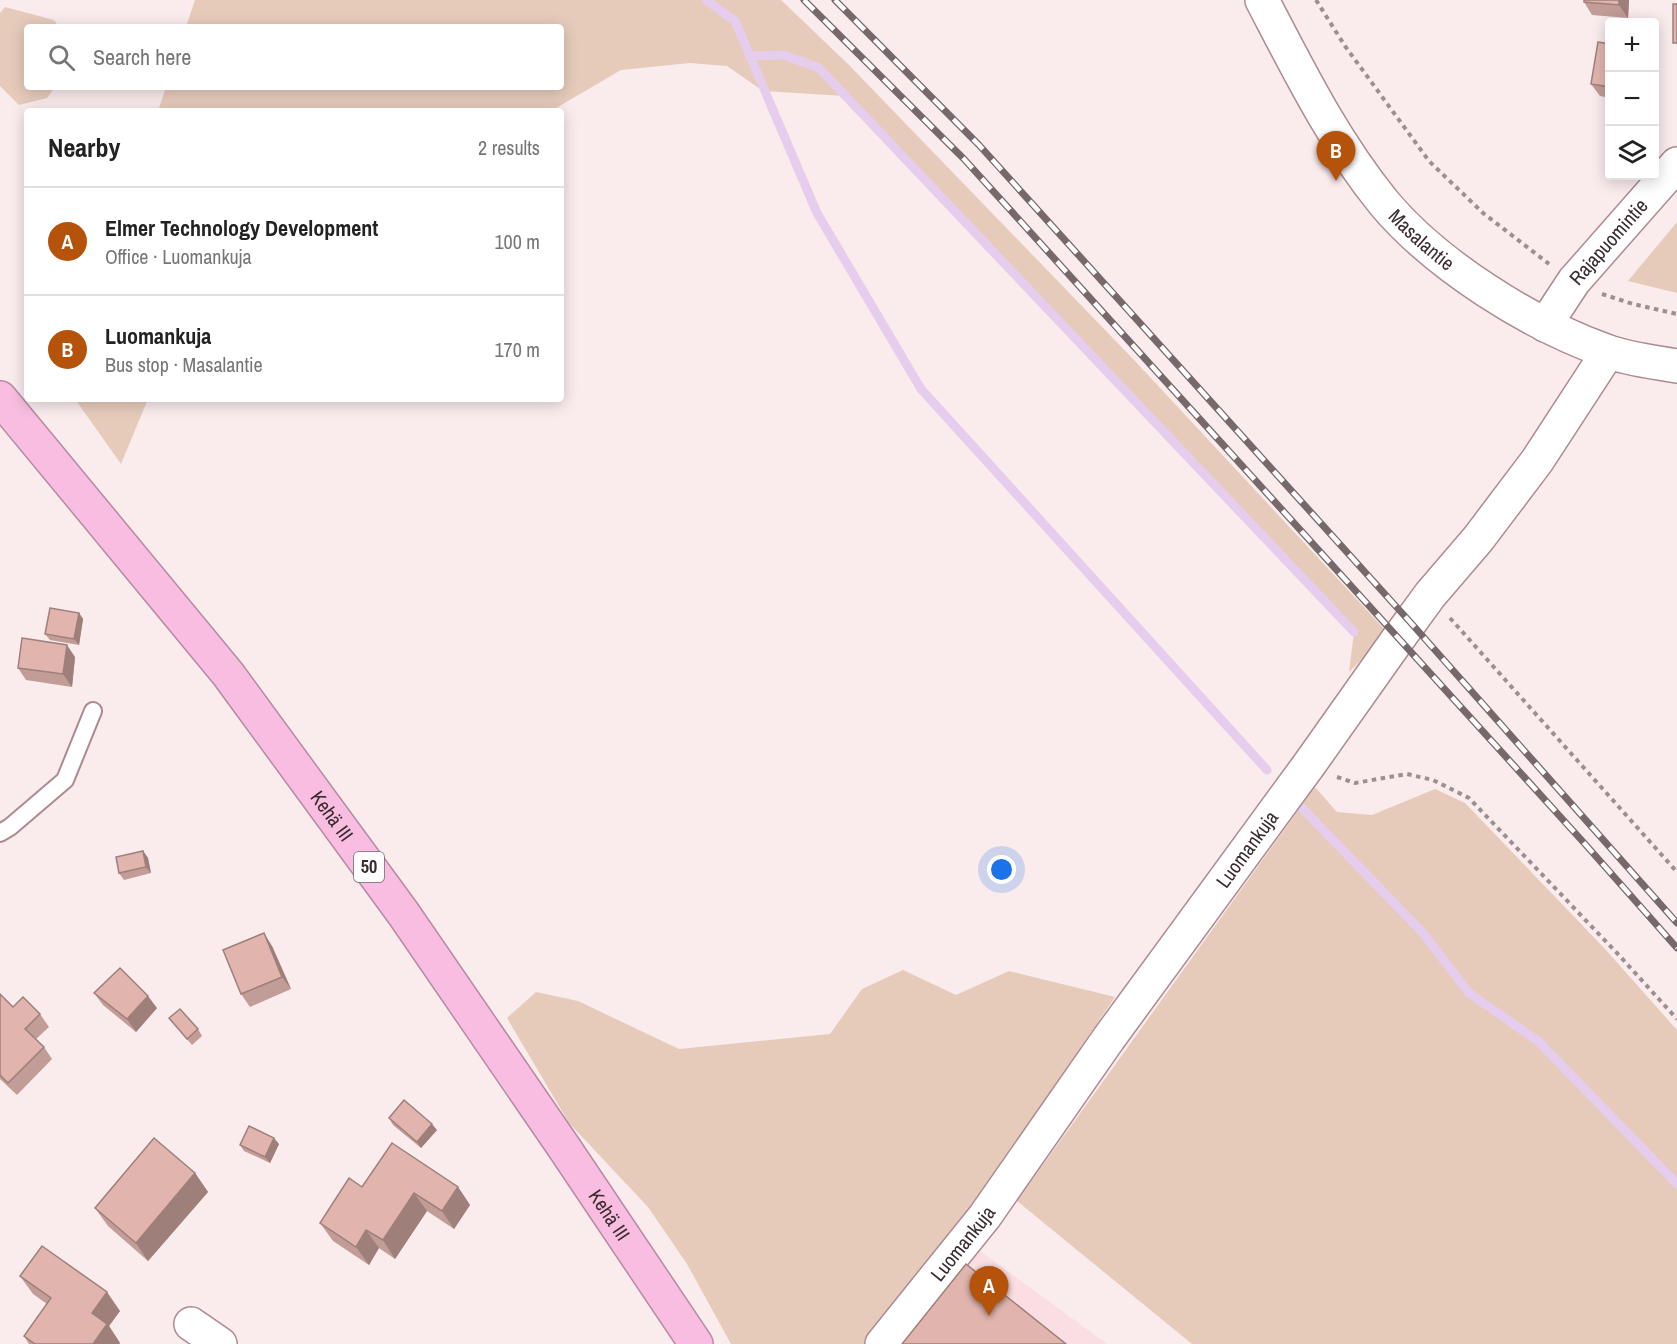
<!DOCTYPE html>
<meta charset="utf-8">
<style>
:root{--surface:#fff;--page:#f6f6f6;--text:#222;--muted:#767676;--line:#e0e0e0;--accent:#b45309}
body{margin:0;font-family:"Archivo Narrow",sans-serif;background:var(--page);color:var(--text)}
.controls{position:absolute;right:18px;top:18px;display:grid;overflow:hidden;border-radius:6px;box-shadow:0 3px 15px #0003}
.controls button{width:54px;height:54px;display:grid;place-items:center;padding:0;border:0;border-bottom:2px solid var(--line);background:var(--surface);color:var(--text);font:30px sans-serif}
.you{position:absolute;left:1002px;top:870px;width:21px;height:21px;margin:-15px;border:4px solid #fff;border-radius:50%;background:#1a73e8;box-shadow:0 0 0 9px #1a73e833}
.badge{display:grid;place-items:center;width:39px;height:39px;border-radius:50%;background:var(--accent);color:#fff;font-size:20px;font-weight:700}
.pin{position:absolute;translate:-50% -50px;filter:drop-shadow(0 2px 3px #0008)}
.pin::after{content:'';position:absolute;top:32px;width:21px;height:18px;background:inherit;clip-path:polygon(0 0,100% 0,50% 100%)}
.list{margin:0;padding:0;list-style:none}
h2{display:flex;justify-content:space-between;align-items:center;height:78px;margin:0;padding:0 24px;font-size:26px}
h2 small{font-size:20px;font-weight:400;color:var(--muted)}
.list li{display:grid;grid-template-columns:39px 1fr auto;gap:18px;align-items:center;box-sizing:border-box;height:108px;padding:0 24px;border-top:2px solid var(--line)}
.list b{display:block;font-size:22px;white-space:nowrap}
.list p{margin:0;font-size:20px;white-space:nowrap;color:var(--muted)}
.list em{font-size:20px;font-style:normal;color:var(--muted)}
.icon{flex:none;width:33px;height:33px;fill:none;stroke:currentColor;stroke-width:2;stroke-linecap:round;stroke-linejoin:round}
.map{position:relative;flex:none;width:1677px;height:1344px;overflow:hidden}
.search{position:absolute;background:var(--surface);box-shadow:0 3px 15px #0003;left:24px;top:24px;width:540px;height:66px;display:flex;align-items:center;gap:15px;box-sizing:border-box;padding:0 21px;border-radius:6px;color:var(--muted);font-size:22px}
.panel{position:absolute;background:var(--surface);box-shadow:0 3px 15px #0003;left:24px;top:108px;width:540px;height:294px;border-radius:6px}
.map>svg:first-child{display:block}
.built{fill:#fadee3}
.green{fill:#e6cbbb}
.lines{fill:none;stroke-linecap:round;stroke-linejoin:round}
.stream{stroke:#e6cced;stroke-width:9}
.lane-casing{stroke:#ad8a91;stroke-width:20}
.street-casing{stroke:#ad8a91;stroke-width:36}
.secondary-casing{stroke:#ad8a91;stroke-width:36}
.highway-casing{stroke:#b58aa2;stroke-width:36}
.path{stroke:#9d8e91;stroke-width:4;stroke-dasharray:4.5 4.5;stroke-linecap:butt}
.lane{stroke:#fff;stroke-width:16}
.street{stroke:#fff;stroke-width:33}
.secondary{stroke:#fff;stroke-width:33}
.highway{stroke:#f8bde0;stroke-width:33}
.rail-casing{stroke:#76686b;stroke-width:7}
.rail{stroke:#fcfcfc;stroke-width:4.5;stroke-dasharray:14;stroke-linecap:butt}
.wall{fill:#c29c96}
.shaded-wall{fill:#9e7f7a}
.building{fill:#e1b5ae;stroke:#9e7f7a;stroke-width:1.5}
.labels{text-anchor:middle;stroke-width:6;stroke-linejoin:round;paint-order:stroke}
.shield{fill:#fcfcfc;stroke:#746a6c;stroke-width:1.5}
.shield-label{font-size:18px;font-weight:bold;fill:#392b2e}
.street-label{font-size:20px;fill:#392b2e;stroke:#fcfcfc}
</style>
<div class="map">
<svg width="1677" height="1344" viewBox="0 0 1677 1344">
<rect width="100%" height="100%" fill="#faebed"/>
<!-- built -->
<path class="built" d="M980 1251 1107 1344H900Z"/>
<!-- green -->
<path class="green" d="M195 0H781L848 64 1135 361 1388 633 1349 672 1354 632 845 96 763 91 727 66 690 63 621 70 551 111H158L166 87H561V27H186Z
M5 7 54 20 59 27H27V87H55L47 98 19 105 0 86V13Z
M1677 222V293L1628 281Z
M75 399H148L121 464Z
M1315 787 1337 812 1372 815 1435 789 1465 803 1606 950 1677 1030V1344H1192L1017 1201Z
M903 970 956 995 1009 971 1115 997 954 1233 864 1344H731L687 1264 648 1207 569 1123 507 1018 536 992 578 1001 679 1049 830 1034 862 989Z"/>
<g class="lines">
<!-- stream -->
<path class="stream" d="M706 0 735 21 817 213 921 389 1267 770
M750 56 784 55 819 68 1354 632
M1302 808 1423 933 1469 993 1538 1041 1677 1184"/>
<!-- lane casing -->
<g class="lane-casing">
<path id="lane" d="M0 833 10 827 65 780 93 711"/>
</g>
<!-- street casing -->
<g class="street-casing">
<g id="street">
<path id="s1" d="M1545 325 1574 281 1677 164"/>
<path d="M191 1324 220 1344"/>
<path id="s2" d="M882 1344 985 1216 1109 1038 1311 762 1398 639 1430 595 1478 539 1537 461 1608 352"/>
</g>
</g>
<!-- secondary casing -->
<g class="secondary-casing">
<g id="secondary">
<path id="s3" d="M1262 0C1299 71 1333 140 1384 203 1436 265 1530 324 1606 351 1627 359 1654 362 1677 366"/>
</g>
</g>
<!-- highway casing -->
<g class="highway-casing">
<g id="highway">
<path id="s4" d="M0 398 228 674 403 913 563 1146 696 1344"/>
</g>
</g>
<!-- path -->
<path class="path" d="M1316 0 1345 46 1429 161 1483 213 1549 264
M1602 294 1633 304 1677 314
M1450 618 1677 872
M1337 777 1355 783 1407 774 1433 780 1469 798 1617 953 1677 1019"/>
<!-- lane -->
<use href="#lane" class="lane"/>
<!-- street -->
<use href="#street" class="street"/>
<!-- secondary -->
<use href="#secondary" class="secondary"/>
<!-- highway -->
<use href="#highway" class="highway"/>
<!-- rail casing -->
<g class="rail-casing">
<path id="rail" d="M804 0 964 159 1585 844 1677 948
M835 0 979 145 1411 623 1677 923"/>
</g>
<!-- rail -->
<use href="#rail" class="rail"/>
</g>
<!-- wall -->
<path class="wall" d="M1584 0H1629L1628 18 1592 15 1584 2Z
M1610 44V98L1600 96 1591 84Z
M79 613 83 619 79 645 50 640 45 634Z
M75 657 72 687 26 680 18 668Z
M143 851 148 858 151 873 124 880 119 873Z
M272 946 291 989 250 1007 241 994Z
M94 993 157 1008 136 1032 103 1005Z
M0 994 13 1007 40 1014 49 1027 36 1039 44 1047 52 1059 17 1095 0 1079Z
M169 1018 198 1029 202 1036 192 1045Z
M389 1118 437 1130 421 1148 393 1125Z
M279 1144 270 1163 244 1151 240 1145Z
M195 1173 208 1192 148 1261 108 1226 95 1208Z
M362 1187H458L470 1205 454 1229 427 1211 395 1259 379 1248 369 1265 333 1241 320 1223Z
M20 1276 120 1311 109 1326 120 1343 119 1344H29L24 1336 47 1304 33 1294Z"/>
<!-- shaded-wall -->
<path class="shaded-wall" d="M1619 0H1629L1628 18 1619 5Z
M79 613 83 619 79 645 74 639Z
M67 645 75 657 72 687 63 674Z
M143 851 148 858 151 873 146 867Z
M264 933 272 946 291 989 282 977Z
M148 996 157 1008 136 1032 127 1019Z
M432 1124 437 1130 421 1148 417 1142Z
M274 1138 279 1144 270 1163 265 1157Z
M195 1173 208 1192 148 1261 136 1243Z
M458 1187 470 1205 454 1229 442 1211Z
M414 1193 427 1211 395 1259 383 1240Z
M366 1230 379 1248 369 1265 356 1247Z
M107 1292 120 1311 109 1326 120 1343 119 1344H93L92 1313Z"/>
<!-- building -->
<path class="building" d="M1584 0H1619V5L1584 2Z
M1673 4H1677V43H1673Z
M1598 42 1610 44V87L1591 84Z
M50 608 79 613 74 639 45 634Z
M22 638 67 645 63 674 18 668Z
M143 851 146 867 119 873 116 857Z
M264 933 282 977 241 994 223 950Z
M120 968 148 996 127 1019 94 993Z
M0 994 13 1007 23 997 40 1014 25 1029 44 1047 8 1083 0 1075Z
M180 1009 198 1029 187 1039 169 1018Z
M404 1100 432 1124 417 1142 389 1118Z
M249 1126 274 1138 265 1157 240 1145Z
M154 1138 195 1173 136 1243 95 1208Z
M392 1143 458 1187 442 1211 414 1193 383 1240 366 1230 356 1247 320 1223 349 1178 362 1187Z
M42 1246 107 1292 92 1313 107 1324 93 1344H35L24 1336 51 1298 20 1276Z
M966 1264 1066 1344H902Z"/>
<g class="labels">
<!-- shield labels -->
<rect class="shield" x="354" y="852" width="30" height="30" rx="4.5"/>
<g class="shield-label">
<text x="369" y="873">50</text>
</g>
<!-- street labels -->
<g class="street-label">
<text dy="7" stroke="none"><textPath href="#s3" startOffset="290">Masalantie</textPath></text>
<text dy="7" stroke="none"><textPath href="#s1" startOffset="105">Rajapuomintie</textPath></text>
<text dy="7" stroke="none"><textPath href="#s4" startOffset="534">Kehä III</textPath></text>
<text dy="7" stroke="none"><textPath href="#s2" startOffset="615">Luomankuja</textPath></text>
<text dy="7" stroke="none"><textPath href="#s4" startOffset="1020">Kehä III</textPath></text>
<text dy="7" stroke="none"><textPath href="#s2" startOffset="129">Luomankuja</textPath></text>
</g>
</g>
</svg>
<div class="controls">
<button>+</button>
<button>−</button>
<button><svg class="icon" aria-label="layers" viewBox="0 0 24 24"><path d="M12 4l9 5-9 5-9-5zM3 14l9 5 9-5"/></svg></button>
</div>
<div class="you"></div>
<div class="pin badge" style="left:989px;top:1316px">A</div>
<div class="pin badge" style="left:1336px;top:181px">B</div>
<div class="search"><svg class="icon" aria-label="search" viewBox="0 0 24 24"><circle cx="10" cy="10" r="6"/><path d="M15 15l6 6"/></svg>Search here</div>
<section class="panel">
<h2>Nearby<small>2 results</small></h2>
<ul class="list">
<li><span class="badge">A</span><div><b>Elmer Technology Development</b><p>Office · Luomankuja</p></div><em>100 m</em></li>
<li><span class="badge">B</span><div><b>Luomankuja</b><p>Bus stop · Masalantie</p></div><em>170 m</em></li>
</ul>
</section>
</div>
